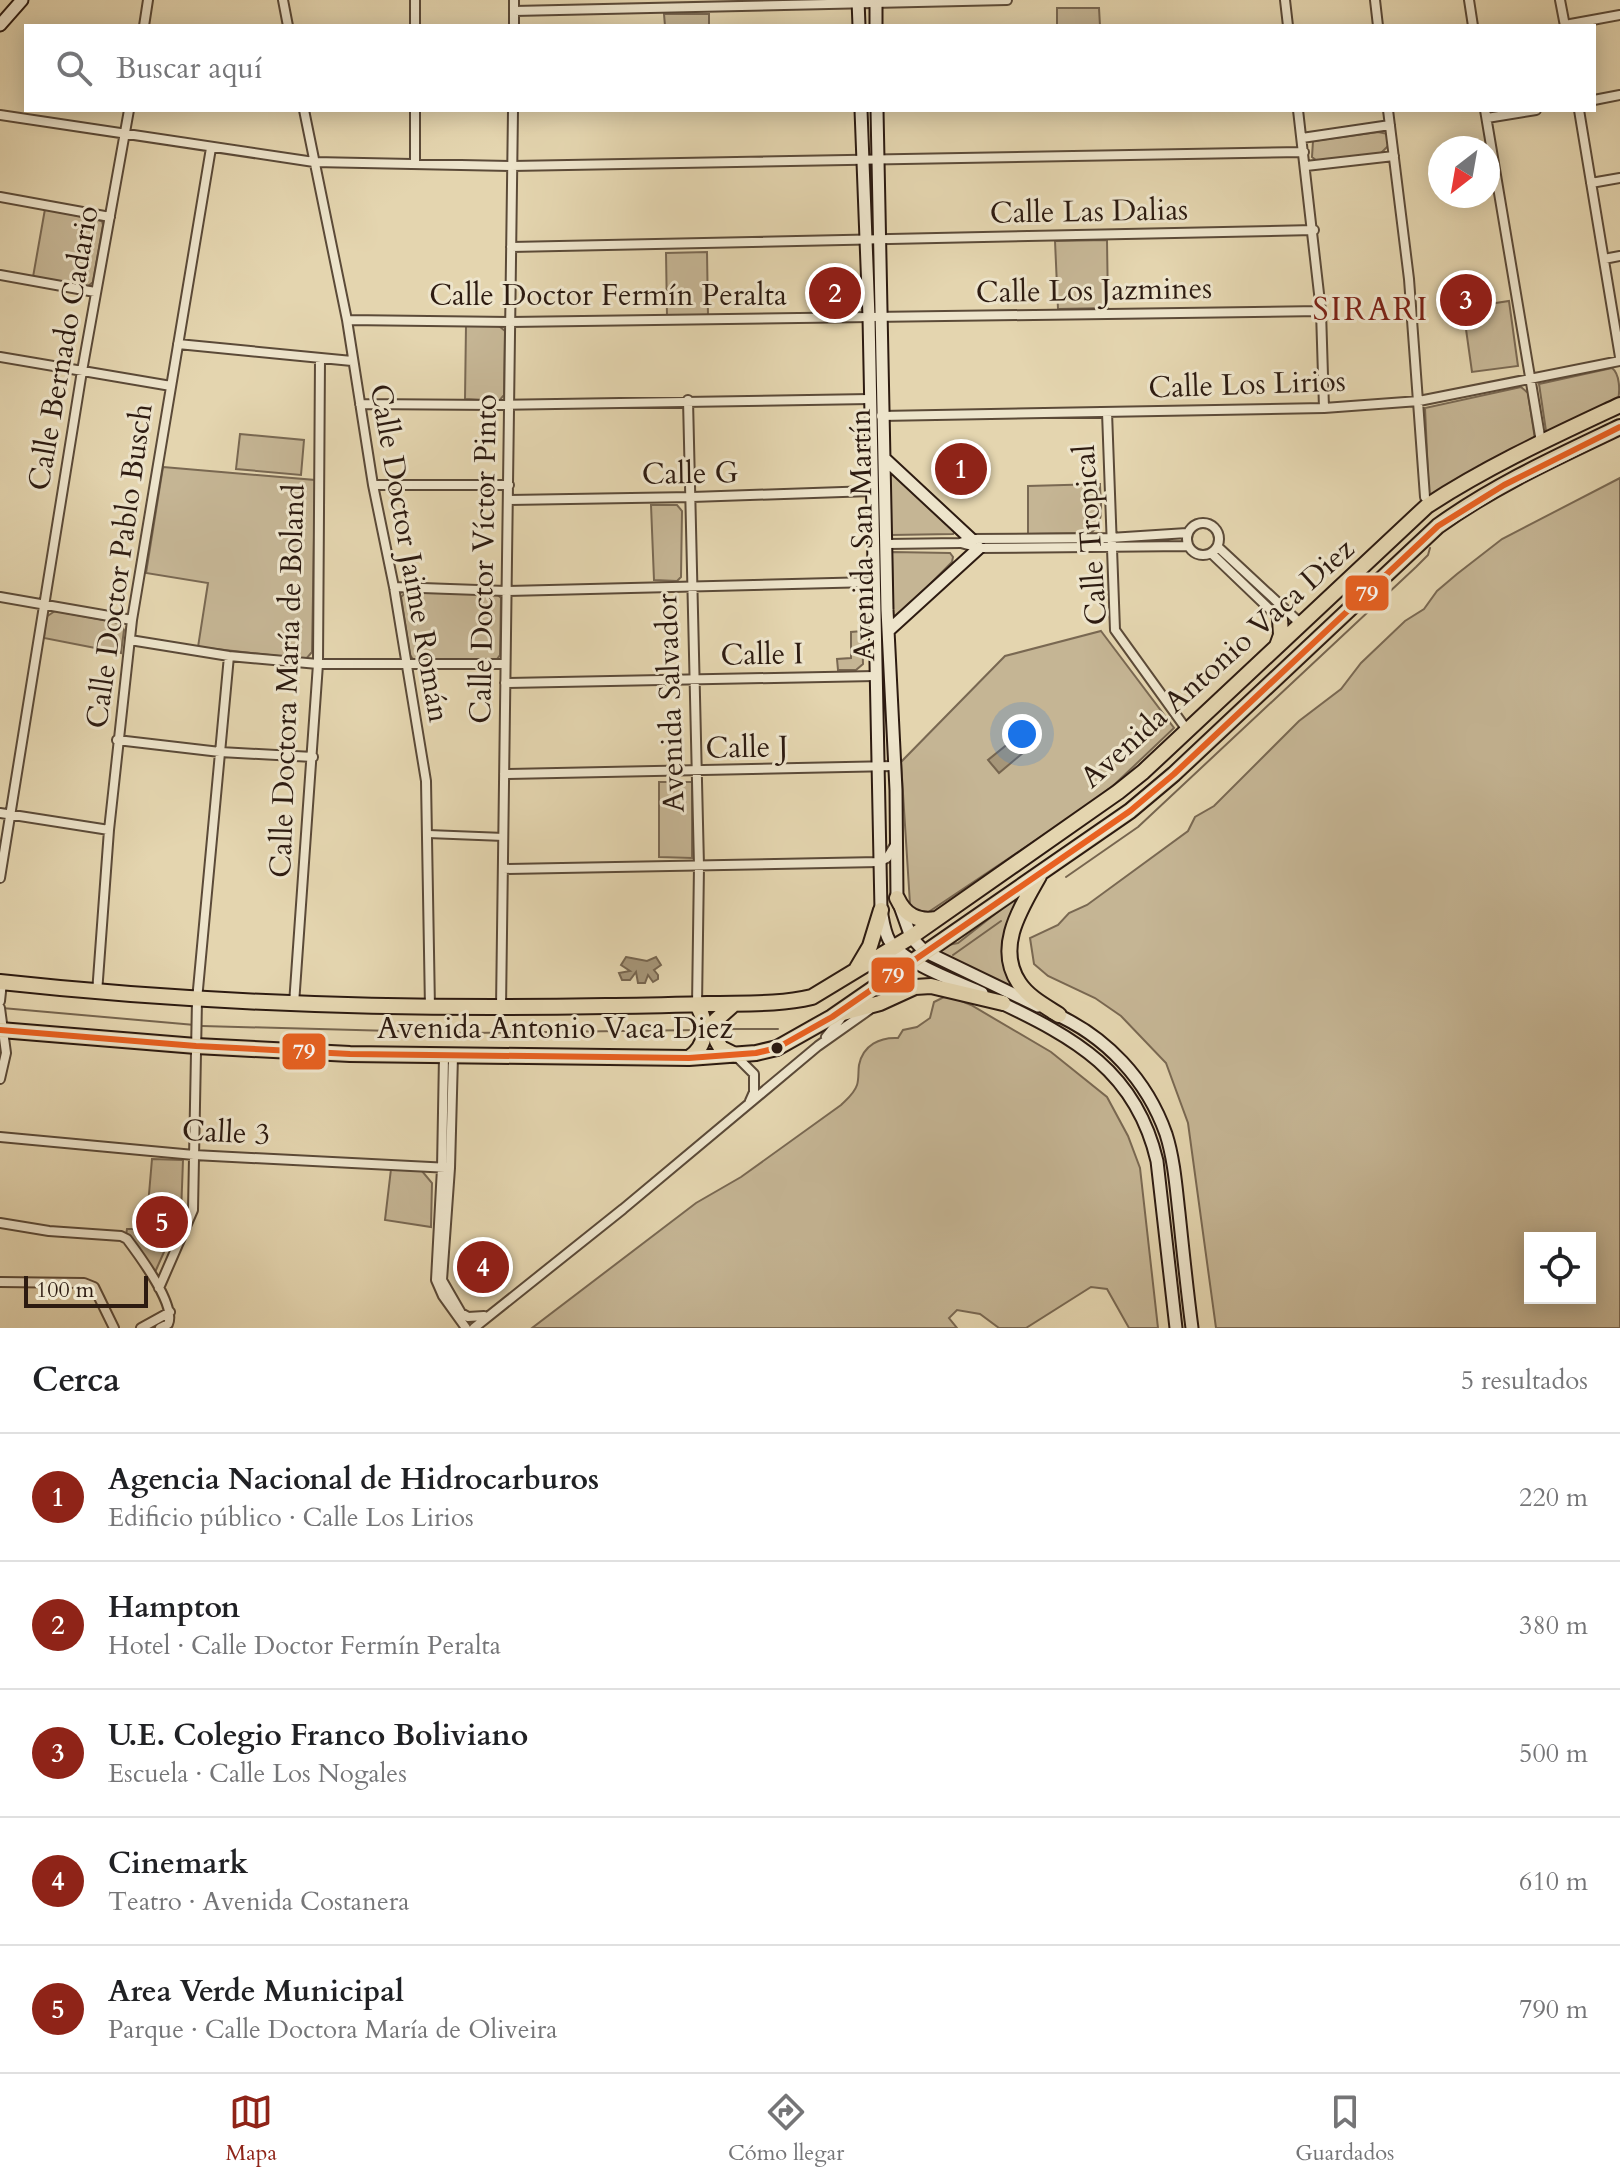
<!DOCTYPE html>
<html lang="es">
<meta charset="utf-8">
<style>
:root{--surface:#fff;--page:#f6f6f6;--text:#202124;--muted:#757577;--line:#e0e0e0;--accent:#8f2418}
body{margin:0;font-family:Cardo,serif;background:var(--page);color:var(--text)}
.controls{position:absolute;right:24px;bottom:24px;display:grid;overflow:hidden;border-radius:0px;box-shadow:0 4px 20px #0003}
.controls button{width:72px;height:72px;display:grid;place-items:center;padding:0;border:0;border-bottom:2px solid var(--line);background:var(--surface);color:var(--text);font:40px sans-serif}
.compass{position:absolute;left:1428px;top:136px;width:72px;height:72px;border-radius:50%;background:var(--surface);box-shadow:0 4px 20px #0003;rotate:211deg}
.scale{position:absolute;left:24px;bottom:20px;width:124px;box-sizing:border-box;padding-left:8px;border:4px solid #2d1b11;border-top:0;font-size:22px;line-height:28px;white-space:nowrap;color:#2d1b11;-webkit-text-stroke:6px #ede4cb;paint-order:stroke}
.you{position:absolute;left:1022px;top:734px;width:28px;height:28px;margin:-20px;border:6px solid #fff;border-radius:50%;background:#1a73e8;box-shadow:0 0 0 12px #1a73e833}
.badge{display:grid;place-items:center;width:52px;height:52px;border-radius:50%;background:var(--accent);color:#fff;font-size:26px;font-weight:700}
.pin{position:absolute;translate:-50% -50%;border:4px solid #fff;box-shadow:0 2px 8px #0006}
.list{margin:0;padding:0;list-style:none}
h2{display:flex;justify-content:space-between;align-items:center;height:104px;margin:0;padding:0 32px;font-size:34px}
h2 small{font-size:26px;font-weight:400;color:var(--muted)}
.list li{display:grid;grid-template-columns:52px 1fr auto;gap:24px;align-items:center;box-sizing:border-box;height:128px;padding:0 32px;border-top:2px solid var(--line)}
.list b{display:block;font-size:30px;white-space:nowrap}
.list p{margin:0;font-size:26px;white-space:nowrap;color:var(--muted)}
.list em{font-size:26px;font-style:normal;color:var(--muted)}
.icon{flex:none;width:44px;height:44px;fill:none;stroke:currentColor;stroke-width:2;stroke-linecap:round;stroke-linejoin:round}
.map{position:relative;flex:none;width:1620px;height:1328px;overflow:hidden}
.search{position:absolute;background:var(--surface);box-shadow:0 4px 20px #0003;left:24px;right:24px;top:24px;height:88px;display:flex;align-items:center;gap:20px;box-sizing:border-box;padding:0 28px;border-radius:0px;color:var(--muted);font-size:30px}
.sheet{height:744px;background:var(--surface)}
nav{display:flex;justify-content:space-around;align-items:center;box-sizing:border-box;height:112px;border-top:2px solid var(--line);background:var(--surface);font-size:22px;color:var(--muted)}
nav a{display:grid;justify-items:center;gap:4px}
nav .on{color:var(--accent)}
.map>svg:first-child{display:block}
.green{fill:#c5b594;stroke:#796852;stroke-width:2;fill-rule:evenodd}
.water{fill:#a69679;stroke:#76654f;stroke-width:2}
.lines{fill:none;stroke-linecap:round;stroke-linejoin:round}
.stream{stroke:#76654f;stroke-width:2}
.pedestrian-casing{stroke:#5b4a38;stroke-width:10}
.minor-casing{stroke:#5b4a38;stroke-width:12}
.secondary-casing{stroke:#2d1b11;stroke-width:15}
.trunk-casing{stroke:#2d1b11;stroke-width:18}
.pedestrian{stroke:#ede4cb;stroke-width:6}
.minor{stroke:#ede4cb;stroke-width:8}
.secondary{stroke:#ede4cb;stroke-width:11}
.trunk{stroke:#e4d5af;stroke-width:14}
.bus-1-casing{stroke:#ede4cb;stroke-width:12}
.bus-1{stroke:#e86121;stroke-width:6}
.bus-dot{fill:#2d1b11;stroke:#ede4cb;stroke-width:3}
.labels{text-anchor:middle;stroke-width:6;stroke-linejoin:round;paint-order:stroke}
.street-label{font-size:30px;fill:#2d1b11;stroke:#ede4cb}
.neighbourhood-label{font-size:32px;letter-spacing:2px;fill:#7a1f14;stroke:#ede4cb}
.line-badge{stroke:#ede4cb;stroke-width:3}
.badge-label{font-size:22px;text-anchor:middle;font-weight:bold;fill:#fff}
</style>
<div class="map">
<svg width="1620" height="1328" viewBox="0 0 1620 1328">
<rect width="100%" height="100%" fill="#e4d5af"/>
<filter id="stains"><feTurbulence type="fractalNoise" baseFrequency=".0025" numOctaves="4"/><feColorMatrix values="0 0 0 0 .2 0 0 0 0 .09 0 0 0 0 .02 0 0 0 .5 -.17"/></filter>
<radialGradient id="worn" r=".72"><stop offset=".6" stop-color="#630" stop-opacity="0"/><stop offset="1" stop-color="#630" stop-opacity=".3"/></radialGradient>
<!-- green -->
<path class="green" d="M1057 8H1099L1100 26H1057Z
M664 14H709V26H665Z
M1378 132 1388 134 1390 144 1380 154 1317 161 1312 157 1313 141Z
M45 209 102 221 103 225 93 282 87 287 33 277Z
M1107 240 1108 308 1058 309 1055 241Z
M707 252 708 316H667L666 253Z
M1509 301 1518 366 1472 372 1463 308Z
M466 325 499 326 505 331 504 395 499 401 465 399Z
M1612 368C1620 374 1620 391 1618 400L1549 432 1546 431 1539 384Z
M1521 387 1528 393 1535 439 1429 498 1425 408Z
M240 434 304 440 301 475 236 469Z
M163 467 315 480 312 652 306 659 198 647 208 583 146 573Z
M889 470 956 530 953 534 891 535Z
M1620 478V1328H1216L1188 1123 1166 1063 1121 1016 1095 998 1048 976 1034 964 1030 938 1058 925 1069 913 1087 905 1188 831 1195 817 1214 806 1299 721 1341 689 1361 663 1405 621 1424 609 1437 591 1457 574 1502 539ZM1590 1238V1298H1530V1238Z
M1100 484C1100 501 1106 522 1091 533L1028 534V486Z
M651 505H677L682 511 681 577 677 581 654 580Z
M892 552 950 553 953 557 952 562 893 621Z
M407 591 498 595 501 598 500 655 497 659H413L410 655 401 597Z
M55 611 120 623 124 630 121 653 44 638 46 617Z
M862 631 863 664 856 670H838L837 659 851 658V632Z
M1101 631 1174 728 1115 784 1084 808 927 913 914 911 910 904 901 762 1005 656Z
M659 782H692V858L659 857Z
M1023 892C1000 942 990 949 1025 997L938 952 943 946 958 943Z
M944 997 954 998 971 1005 1051 1052 1107 1097 1128 1136 1140 1168 1158 1328H1129L1107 1289 1091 1287 1026 1328H999L980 1314 957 1310 949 1318 957 1328H532L696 1203 741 1177 841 1105C847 1099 854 1094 857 1085 859 1079 858 1072 859 1065 863 1045 880 1037 898 1038L903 1030 917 1027 930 1018 934 1002Z
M152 1159 183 1160 181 1214 156 1270 148 1271 126 1235 127 1229H146Z
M391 1169 422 1171 432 1183 431 1227 385 1220Z"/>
<!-- water -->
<path class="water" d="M1014 739 1024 752 999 773 988 760Z
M626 957 647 961 656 957 661 965 654 970 658 975V979L653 982 648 975 645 983H638L636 972 630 980H622L619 973 630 971 621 965Z"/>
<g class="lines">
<!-- stream -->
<path class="stream" d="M1066 877 1138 827 1416 567 1428 555 1430 548
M953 955 1001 921
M2 1008 195 1025
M202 1026 467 1033 699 1030
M724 1029H778"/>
<!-- pedestrian casing -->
<g class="pedestrian-casing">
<path id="pedestrian" d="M428 834 504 837"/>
</g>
<!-- minor casing -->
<g class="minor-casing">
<path id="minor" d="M283 0 288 26
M1285 0 1288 26
M1375 0 1378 26
M1469 0 1473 26
M1560 0 1565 26
M514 11 1007 0
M1565 25 1620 15
M144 26 148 0
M415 26V0
M514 26V0
M1594 100 1620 95
M304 110 347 320 373 485 394 587 426 781 430 1008
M1298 110 1321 311 1324 408
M1388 110 1409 279 1425 497
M1485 110 1541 442
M1579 110 1620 357
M0 115 314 162 512 166 1304 152
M1487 118 1536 110
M1302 138 1390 125
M415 164V110
M1306 166 1394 156
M1591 183 1620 178
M0 197 110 217
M511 247 1314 230
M1604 259 1620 256
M0 275 95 292
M347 320 510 322 1321 311
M178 344 352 361
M0 357 171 386
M688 400 699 866 697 1005
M360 404 496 405 870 399
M1107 412 1115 630 1187 730
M881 416 1324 408 1419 401 1620 361
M373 485H509
M509 500 692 497 872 491
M1187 539a16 16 0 1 1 32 0a16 16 0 1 1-32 0Z
M961 543 979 548 1188 546
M887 544 960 543 971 539 1110 538 1187 533
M1218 547 1301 624
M1211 553 1283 622
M394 587 506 591 873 582
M0 597 132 620
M130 640 229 656 318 664H505
M505 683 875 676
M117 740 220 752 313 757
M504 774 894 766
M0 813 109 830
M503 869 879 862 887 858 895 845
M0 878 82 371 129 110
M97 993 109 830 132 620 211 148
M0 1001 2 982
M294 1004 318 664 320 359
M0 1008 6 1053 0 1079
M501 1008 513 110
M826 1037 845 1013
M735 1055 754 1074V1092L750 1101
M444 1056 442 1168 436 1280 443 1296 466 1328
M453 1056 450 1168 442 1280 461 1313 468 1317 484 1316
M0 1137 194 1155 450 1168
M0 1223 49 1231 121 1236 127 1239C139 1255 177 1306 168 1324L160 1328
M0 1282 84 1283 94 1287 114 1328
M159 1288 193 1210 197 1000 229 656
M141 1328 170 1312
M474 1328 623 1209 818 1046 869 1010"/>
</g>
<!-- secondary casing -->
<g class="secondary-casing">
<path id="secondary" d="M858 0 859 26
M876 0V26
M0 25 22 0
M861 110 869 317 881 910C883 920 884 931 889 940 903 963 958 982 982 993
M877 110 887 610 896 790 897 898 911 937 924 951 1038 1006
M885 459 971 539
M888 631 979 548
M997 1001C1075 1038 1136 1071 1157 1161L1176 1328
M1053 1013C1106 1036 1147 1080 1166 1134 1174 1159 1176 1187 1179 1213 1183 1251 1187 1290 1192 1328"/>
</g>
<!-- trunk casing -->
<g class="trunk-casing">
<path id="trunk" d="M1277 646 1281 635 1280 619
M1039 876C1021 908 995 947 1019 983 1028 997 1045 1006 1059 1015
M897 898C905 915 917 922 936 919
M857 968 870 946 881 910
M0 982C202 1004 403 1010 606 1006 641 1006 675 1005 710 1004 744 1003 779 1005 812 997L911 937 1118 792 1143 772 1427 506C1488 466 1554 436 1620 405
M734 1004 716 1020 717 1041 721 1048 735 1055
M843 1013 880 1003 915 987 931 986 1003 1003
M0 1030 196 1046 350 1054 689 1058 756 1053 777 1048 832 1017 1130 811 1174 774 1438 526C1495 485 1557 457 1620 427
M689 1058C708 1045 708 1023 697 1005"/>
</g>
<!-- pedestrian -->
<use href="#pedestrian" class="pedestrian"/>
<!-- minor -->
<use href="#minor" class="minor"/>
<!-- secondary -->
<use href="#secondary" class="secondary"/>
<!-- trunk -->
<use href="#trunk" class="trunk"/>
<!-- bus-1 casing -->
<g class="bus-1-casing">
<path id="bus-1" d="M0 1030 196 1046 350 1054 689 1058 756 1053 777 1048 832 1017 1130 811 1174 774 1438 526 1504 485 1620 427"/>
</g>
<!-- bus-1 -->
<use href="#bus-1" class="bus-1"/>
</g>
<!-- markers -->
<circle class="bus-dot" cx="777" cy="1048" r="7"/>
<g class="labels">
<!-- street labels -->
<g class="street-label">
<text transform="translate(1089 211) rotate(-1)" y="10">Calle Las Dalias</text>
<text transform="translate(1094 290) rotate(-1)" y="10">Calle Los Jazmines</text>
<text x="608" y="305">Calle Doctor Fermín Peralta</text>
<text transform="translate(63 348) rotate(-80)" y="10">Calle Bernado Cadario</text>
<text transform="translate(1247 384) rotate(-2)" y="10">Calle Los Lirios</text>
<text transform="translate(690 473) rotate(-1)" y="10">Calle G</text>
<text transform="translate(862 535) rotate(-91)" y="10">Avenida San Martín</text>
<text transform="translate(1090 535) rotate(-94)" y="10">Calle Tropical</text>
<text transform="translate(410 553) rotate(80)" y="10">Calle Doctor Jaime Román</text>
<text transform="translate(483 559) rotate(-89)" y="10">Calle Doctor Víctor Pinto</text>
<text transform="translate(119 566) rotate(-82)" y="10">Calle Doctor Pablo Busch</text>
<text transform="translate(762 654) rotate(-1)" y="10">Calle I</text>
<text transform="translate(1217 663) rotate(-42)" y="10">Avenida Antonio Vaca Diez</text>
<text transform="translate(287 681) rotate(-88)" y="10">Calle Doctora María de Boland</text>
<text transform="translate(670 703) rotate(-92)" y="10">Avenida Salvador</text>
<text transform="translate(747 747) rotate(-1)" y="10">Calle J</text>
<text x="555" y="1038">Avenida Antonio Vaca Diez</text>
<text transform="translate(226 1132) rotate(3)" y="10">Calle 3</text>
</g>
<!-- neighbourhood labels -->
<g class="neighbourhood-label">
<text x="1371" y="320">SIRARI</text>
</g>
</g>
<g class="line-badge">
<rect x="1344" y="574" width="46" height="38" rx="8" fill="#e86121"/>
<rect x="870" y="956" width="46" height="38" rx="8" fill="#e86121"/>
<rect x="281" y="1032" width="46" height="39" rx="8" fill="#e86121"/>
</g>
<g class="badge-label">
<text x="1367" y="601">79</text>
<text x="893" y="983">79</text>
<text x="304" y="1059">79</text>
</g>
<rect width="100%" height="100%" filter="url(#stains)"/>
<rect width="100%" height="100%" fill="url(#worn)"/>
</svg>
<div class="controls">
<button><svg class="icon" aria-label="locate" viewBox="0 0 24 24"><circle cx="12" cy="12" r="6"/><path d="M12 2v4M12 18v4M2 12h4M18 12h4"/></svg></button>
</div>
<svg class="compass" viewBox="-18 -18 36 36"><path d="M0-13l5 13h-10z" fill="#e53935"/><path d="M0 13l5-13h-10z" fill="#757577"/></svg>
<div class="scale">100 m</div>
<div class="you"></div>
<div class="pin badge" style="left:961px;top:469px">1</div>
<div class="pin badge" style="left:835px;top:293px">2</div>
<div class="pin badge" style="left:1466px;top:300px">3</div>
<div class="pin badge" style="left:483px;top:1267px">4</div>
<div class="pin badge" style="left:162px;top:1222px">5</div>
<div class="search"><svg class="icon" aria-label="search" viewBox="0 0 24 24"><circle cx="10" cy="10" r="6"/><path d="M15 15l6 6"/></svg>Buscar aquí</div>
</div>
<section class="sheet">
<h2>Cerca<small>5 resultados</small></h2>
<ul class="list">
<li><span class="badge">1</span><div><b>Agencia Nacional de Hidrocarburos</b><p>Edificio público · Calle Los Lirios</p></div><em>220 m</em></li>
<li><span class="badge">2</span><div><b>Hampton</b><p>Hotel · Calle Doctor Fermín Peralta</p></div><em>380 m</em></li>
<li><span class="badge">3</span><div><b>U.E. Colegio Franco Boliviano</b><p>Escuela · Calle Los Nogales</p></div><em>500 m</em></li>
<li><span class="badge">4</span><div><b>Cinemark</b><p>Teatro · Avenida Costanera</p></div><em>610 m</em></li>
<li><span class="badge">5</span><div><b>Area Verde Municipal</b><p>Parque · Calle Doctora María de Oliveira</p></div><em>790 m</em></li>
</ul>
</section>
<nav>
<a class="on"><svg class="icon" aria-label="map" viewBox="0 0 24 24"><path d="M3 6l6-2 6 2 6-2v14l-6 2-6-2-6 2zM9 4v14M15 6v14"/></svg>Mapa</a>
<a><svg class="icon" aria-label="directions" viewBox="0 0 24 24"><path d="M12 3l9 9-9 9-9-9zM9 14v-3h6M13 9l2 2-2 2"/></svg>Cómo llegar</a>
<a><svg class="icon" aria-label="saved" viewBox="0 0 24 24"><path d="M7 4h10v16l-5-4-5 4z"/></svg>Guardados</a>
</nav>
